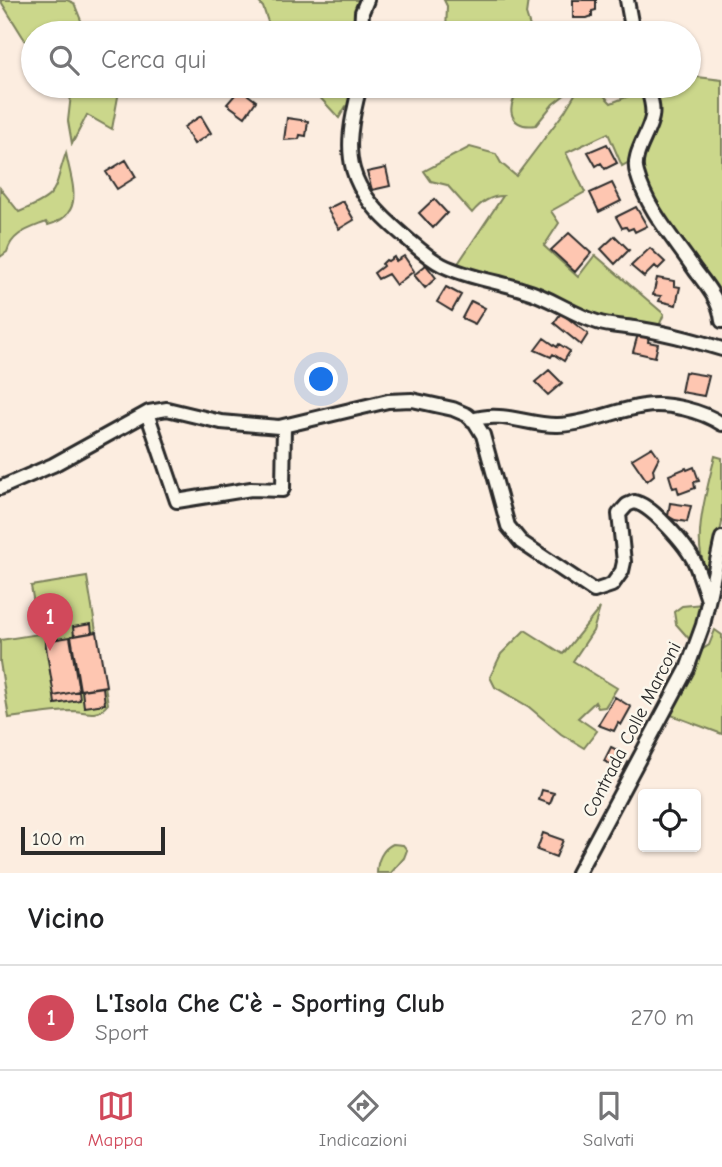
<!DOCTYPE html>
<html lang="it">
<meta charset="utf-8">
<style>
:root{--surface:#fff;--page:#f2f2f2;--text:#202124;--muted:#757577;--line:#e0e0e0;--accent:#d1495b}
body{margin:0;font-family:"Comic Neue",sans-serif;background:var(--page);color:var(--text)}
.controls{position:absolute;right:21px;bottom:21px;display:grid;overflow:hidden;border-radius:7px;box-shadow:0 2px 5px #0004}
.controls button{width:63px;height:63px;display:grid;place-items:center;padding:0;border:0;border-bottom:2px solid var(--line);background:var(--surface);color:var(--text);font:35px sans-serif}
.scale{position:absolute;left:21px;bottom:18px;width:144px;box-sizing:border-box;padding-left:7px;border:4px solid #2b2b2b;border-top:0;font-size:19px;line-height:24px;white-space:nowrap;color:#2b2b2b;-webkit-text-stroke:5px #fbf7ec;paint-order:stroke}
.you{position:absolute;left:322px;top:380px;width:24px;height:24px;margin:-18px;border:5px solid #fff;border-radius:50%;background:#1a73e8;box-shadow:0 0 0 10px #1a73e833}
.badge{display:grid;place-items:center;width:46px;height:46px;border-radius:50%;background:var(--accent);color:#fff;font-size:23px;font-weight:700}
.pin{position:absolute;translate:-50% -58px;filter:drop-shadow(0 2px 4px #0008)}
.pin::after{content:'';position:absolute;top:37px;width:24px;height:21px;background:inherit;clip-path:polygon(0 0,100% 0,50% 100%)}
.list{margin:0;padding:0;list-style:none}
h2{display:flex;justify-content:space-between;align-items:center;height:91px;margin:0;padding:0 28px;font-size:30px}
h2 small{font-size:23px;font-weight:400;color:var(--muted)}
.list li{display:grid;grid-template-columns:46px 1fr auto;gap:21px;align-items:center;box-sizing:border-box;height:105px;padding:0 28px;border-top:2px solid var(--line)}
.list b{display:block;font-size:26px;white-space:nowrap}
.list p{margin:0;font-size:23px;white-space:nowrap;color:var(--muted)}
.list em{font-size:23px;font-style:normal;color:var(--muted)}
.icon{flex:none;width:38px;height:38px;fill:none;stroke:currentColor;stroke-width:2;stroke-linecap:round;stroke-linejoin:round}
.map{position:relative;flex:none;width:722px;height:873px;overflow:hidden}
.search{position:absolute;background:var(--surface);box-shadow:0 2px 5px #0004;left:21px;right:21px;top:21px;height:77px;display:flex;align-items:center;gap:18px;box-sizing:border-box;padding:0 24px;border-radius:38px;color:var(--muted);font-size:26px}
.sheet{height:196px;background:var(--surface)}
nav{display:flex;justify-content:space-around;align-items:center;box-sizing:border-box;height:98px;border-top:2px solid var(--line);background:var(--surface);font-size:19px;color:var(--muted)}
nav a{display:grid;justify-items:center;gap:4px}
nav .on{color:var(--accent)}
.map>svg:first-child{display:block}
.green{fill:#cbd78b;stroke:#7b815b;stroke-width:2}
.building{fill:#fec6b1;stroke:#2b2b2b;stroke-width:2}
.lines{fill:none;stroke-linecap:round;stroke-linejoin:round}
.minor-casing{stroke:#2b2b2b;stroke-width:18}
.minor{stroke:#fbf7ec;stroke-width:12}
.labels{text-anchor:middle;stroke-width:5;stroke-linejoin:round;paint-order:stroke}
.street-label{font-size:19px;fill:#2b2b2b;stroke:#fbf7ec}
</style>
<div class="map">
<svg width="722" height="873" viewBox="0 0 722 873">
<rect width="100%" height="100%" fill="#fcede0"/>
<filter id="ink" filterUnits="userSpaceOnUse"><feTurbulence type="fractalNoise" baseFrequency=".0143" numOctaves="2"/><feDisplacementMap in="SourceGraphic" scale="14" xChannelSelector="R" yChannelSelector="G"/><feConvolveMatrix kernelMatrix="1 2 1 2 8 2 1 2 1" color-interpolation-filters="sRGB"/></filter>
<g filter="url(#ink)">
<!-- green -->
<path class="green" d="M0 0H67L74 3 86 33H33V53Z
M257 0H362L359 33H266L271 31 263 7Z
M444 0H528L526 14 532 33H446L447 6Z
M689 76 722 80V295C700 265 653 211 643 178 638 157 649 108 652 86H689Z
M72 86H85L91 90 105 86H120L112 129 87 115 72 144 68 121Z
M313 86H358L353 104 346 106 339 118 314 91Z
M526 86H576L553 104 536 125C505 130 505 99 526 86Z
M580 86H595L611 103 644 90 649 110 634 159 622 166 608 133 566 153 585 192 551 211 559 223 544 246 578 277 595 255 664 314 659 326 621 319 620 326 455 268 503 196C490 196 480 203 472 213L447 185 431 181 424 171 470 147 496 154 501 163 516 176 565 111Z
M66 153C71 182 87 214 48 225L46 222C29 229 12 233 7 252L0 257V188L19 212C62 194 52 192 66 153Z
M715 456 722 458V523L712 568 706 567C690 544 709 482 715 456Z
M87 577 108 704C104 709 100 712 94 713 86 713 79 711 71 711 50 712 30 715 9 718L0 662V640L39 634 31 586Z
M704 604 691 641 676 624 674 612 682 606Z
M600 608 593 631 573 661 617 688 605 707 598 708 595 702 578 718 597 731 584 748 561 734 529 707 495 687 490 677 501 654 525 630 563 654Z
M715 630 722 635V734L671 715 700 651 709 645Z
M393 844 403 845 407 850 404 858 391 873H377C377 861 382 849 393 844Z"/>
<!-- building -->
<path class="building" d="M573 0H596V10L592 11V16L587 18H573Z
M240 89 256 101 245 117 227 104Z
M201 116 211 133 194 144 184 127Z
M287 118 308 121 306 136 300 135 299 139 284 140Z
M607 144 617 163 605 169 601 163 596 166 588 152Z
M126 160 136 177 117 189 106 172Z
M386 168 390 186 372 190 367 172Z
M612 183 621 201 599 212 590 193Z
M434 199 447 213 433 228 419 213Z
M343 201 354 220 339 229 327 209Z
M636 207 647 226 635 232 633 228 628 230 626 227 622 228 616 217Z
M569 233 591 253 575 272 551 250Z
M615 236 629 250 615 264 601 249Z
M650 248 665 262 658 269 655 266 644 277 631 266Z
M404 256 414 271 396 285 388 274 378 279 374 273 383 266 382 264 386 260 388 261 394 257 396 261Z
M426 265 436 278 425 288 414 275Z
M657 278 674 281V286L680 287 676 305 659 301 661 296 653 295Z
M446 287 461 295 452 311 437 302Z
M471 301 485 308 475 324 462 318Z
M561 313 588 334 581 345 554 323Z
M638 334 649 336 648 342 658 344 655 357 633 352Z
M544 338 557 347 559 344 570 351 564 361 553 354 551 357 535 350Z
M549 370 562 383 548 395 535 382Z
M685 372 709 376 704 396 681 392Z
M652 447 659 457 653 469 654 475 647 481 632 459Z
M694 467 699 481 694 482 695 488 679 494 677 487 673 488 669 475 686 468 687 470Z
M670 503 691 506 687 522 675 520 668 516Z
M91 624 92 633 74 636 73 627Z
M97 632 106 686 80 690 71 636Z
M70 637 79 691 54 696 45 641Z
M103 687 105 704 84 707 82 690Z
M79 691 80 700 55 704 54 696Z
M615 697 631 707 621 725 618 723 614 731 598 725Z
M611 747 619 751 612 765 604 761Z
M542 790 554 793 550 804 539 800Z
M543 833 563 840 556 857 537 850Z"/>
<g class="lines">
<!-- minor casing -->
<g class="minor-casing">
<path id="minor" d="M627 0 633 33
M361 33 362 12 367 0
M360 86C341 158 346 187 404 236 416 246 428 258 442 265 468 278 497 281 524 290 550 297 571 314 597 322 609 326 621 326 634 328 664 332 693 340 722 349
M647 86C650 96 654 107 652 117 649 135 631 155 637 173 647 210 674 239 695 270 707 286 720 301 722 321
M147 413 177 501 251 489 282 490 283 488 284 426
M472 420C503 410 529 426 558 425 588 424 615 410 644 406 668 402 702 411 722 424
M0 488 53 465 149 412 167 409 221 422 279 427 388 401 412 400 453 409 467 415 475 422 483 435 508 526 521 542 594 591 612 585 622 571 624 562 619 514 627 505 634 502C652 505 687 546 695 563 700 575 704 588 708 600
M578 873 687 669 703 625 722 538"/>
</g>
<!-- minor -->
<use href="#minor" class="minor"/>
</g>
</g>
<g class="labels">
<!-- street labels -->
<g class="street-label">
<text transform="translate(631 729) rotate(-63)" y="7">Contrada Colle Marconi</text>
</g>
</g>
</svg>
<div class="controls">
<button><svg class="icon" aria-label="locate" viewBox="0 0 24 24"><circle cx="12" cy="12" r="6"/><path d="M12 2v4M12 18v4M2 12h4M18 12h4"/></svg></button>
</div>
<div class="scale">100 m</div>
<div class="you"></div>
<div class="pin badge" style="left:50px;top:651px">1</div>
<div class="search"><svg class="icon" aria-label="search" viewBox="0 0 24 24"><circle cx="10" cy="10" r="6"/><path d="M15 15l6 6"/></svg>Cerca qui</div>
</div>
<section class="sheet">
<h2>Vicino<small></small></h2>
<ul class="list">
<li><span class="badge">1</span><div><b>L'Isola Che C'è - Sporting Club</b><p>Sport</p></div><em>270 m</em></li>
</ul>
</section>
<nav>
<a class="on"><svg class="icon" aria-label="map" viewBox="0 0 24 24"><path d="M3 6l6-2 6 2 6-2v14l-6 2-6-2-6 2zM9 4v14M15 6v14"/></svg>Mappa</a>
<a><svg class="icon" aria-label="directions" viewBox="0 0 24 24"><path d="M12 3l9 9-9 9-9-9zM9 14v-3h6M13 9l2 2-2 2"/></svg>Indicazioni</a>
<a><svg class="icon" aria-label="saved" viewBox="0 0 24 24"><path d="M7 4h10v16l-5-4-5 4z"/></svg>Salvati</a>
</nav>
